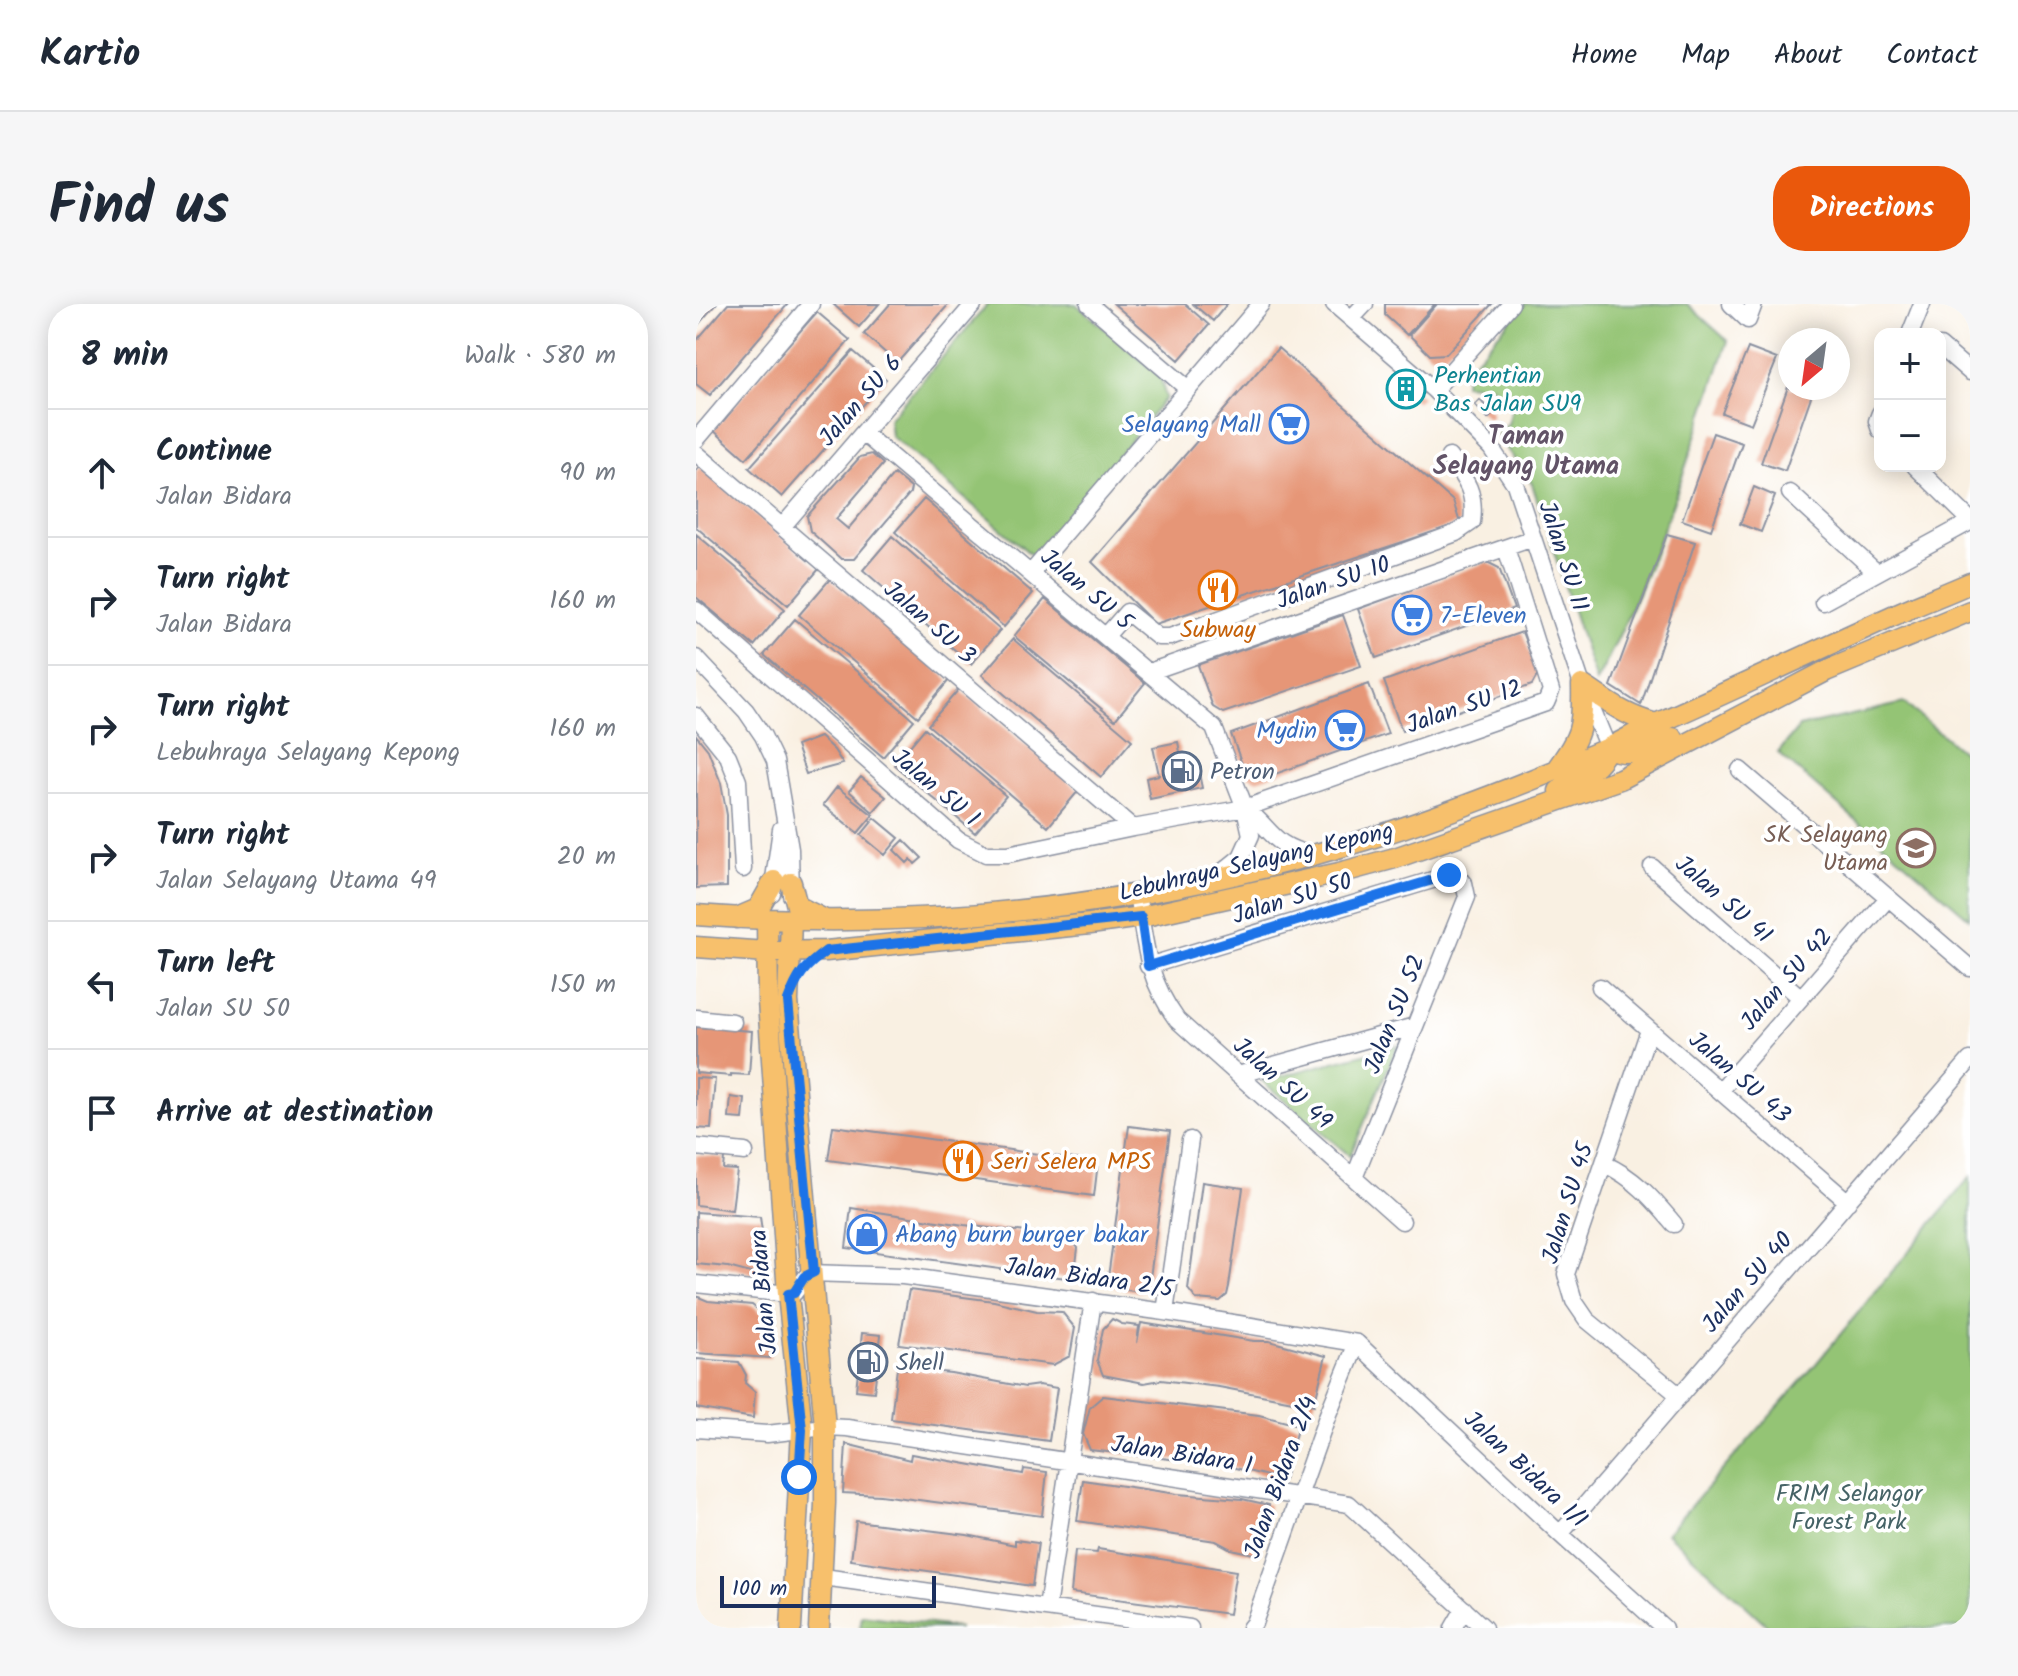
<!DOCTYPE html>
<meta charset="utf-8">
<style>
:root{--surface:#fff;--page:#f6f6f7;--text:#1f2937;--muted:#747a83;--line:#e0e1e3;--accent:#ea580c}
body{margin:0;font-family:Kalam,sans-serif;background:var(--page);color:var(--text)}
.controls{position:absolute;right:24px;top:24px;display:grid;overflow:hidden;border-radius:16px;box-shadow:0 4px 20px #0003}
.controls button{width:72px;height:72px;display:grid;place-items:center;padding:0;border:0;border-bottom:2px solid var(--line);background:var(--surface);color:var(--text);font:40px sans-serif}
.compass{position:absolute;left:1082px;top:24px;width:72px;height:72px;border-radius:50%;background:var(--surface);box-shadow:0 4px 20px #0003;rotate:209deg}
.scale{position:absolute;left:24px;bottom:20px;width:216px;box-sizing:border-box;padding-left:8px;border:4px solid #1b2f5e;border-top:0;font-size:22px;line-height:28px;white-space:nowrap;color:#1b2f5e;-webkit-text-stroke:6px #fff;paint-order:stroke}
.stop{position:absolute;width:24px;height:24px;margin:-18px;border:6px solid #1a73e8;border-radius:50%;background:#fff}
.stop.end{background:#1a73e8;border-color:#fff;box-shadow:0 2px 8px #0008}
.list{margin:0;padding:0;list-style:none}
h2{display:flex;justify-content:space-between;align-items:center;height:104px;margin:0;padding:0 32px;font-size:34px}
h2 small{font-size:26px;font-weight:400;color:var(--muted)}
.list li{display:grid;grid-template-columns:52px 1fr auto;gap:24px;align-items:center;box-sizing:border-box;height:128px;padding:0 32px;border-top:2px solid var(--line)}
.list b{display:block;font-size:30px;white-space:nowrap}
.list p{margin:0;font-size:26px;white-space:nowrap;color:var(--muted)}
.list em{font-size:26px;font-style:normal;color:var(--muted)}
.icon{flex:none;width:44px;height:44px;fill:none;stroke:currentColor;stroke-width:2;stroke-linecap:round;stroke-linejoin:round}
.map{position:relative;flex:none;width:1274px;height:1324px;overflow:hidden;border-radius:32px}
header{display:flex;align-items:center;gap:48px;box-sizing:border-box;height:112px;padding:0 40px;background:var(--surface);border-bottom:2px solid var(--line)}
header strong{font-size:38px}
nav{display:flex;gap:44px;margin-inline-start:auto;font-size:28px}
.intro{display:flex;align-items:center;justify-content:space-between;box-sizing:border-box;height:192px;padding:0 48px}
h1{margin:0;font-size:56px}
.button{padding:20px 36px;border-radius:32px;background:var(--accent);color:#fff;font-size:28px;font-weight:700}
main{display:flex;gap:48px;padding:0 48px}
aside{flex:1;background:var(--surface);border-radius:32px;box-shadow:0 4px 20px #0003}
.map>svg:first-child{display:block}
.green{fill:#94c474;stroke:#587a69;stroke-width:2}
.building{fill:#e69677}
.lines{fill:none;stroke-linecap:round;stroke-linejoin:round}
.minor-casing{stroke:#8a90a0;stroke-width:19}
.major-casing{stroke:#8a90a0;stroke-width:23}
.minor{stroke:#fff;stroke-width:16}
.major{stroke:#f7c06c;stroke-width:20}
.route{stroke:#1a73e8;stroke-width:10}
.labels{text-anchor:middle;stroke-width:7;stroke-linejoin:round;paint-order:stroke}
.culture-label{font-size:24px;fill:#0d838f;stroke:#fff;text-anchor:start}
.street-label{font-size:24px;fill:#1b2f5e;stroke:#fff}
.shop-label{font-size:24px;fill:#366cbe;stroke:#fff;text-anchor:end}
.food-label{font-size:24px;fill:#c56008;stroke:#fff}
.service-label{font-size:24px;fill:#4e5e75;stroke:#fff;text-anchor:start}
.education-label{font-size:24px;fill:#785e54;stroke:#fff;text-anchor:end}
.park-label{font-size:24px;fill:#456366;stroke:#fff}
.neighbourhood-label{font-size:26px;font-weight:bold;fill:#625367;stroke:#fff}
</style>
<header>
<strong>Kartio</strong>
<nav><a>Home</a><a>Map</a><a>About</a><a>Contact</a></nav>
</header>
<div class="intro"><h1>Find us</h1><a class="button">Directions</a></div>
<main>
<aside>
<h2>8 min<small>Walk · 580 m</small></h2>
<ul class="list">
<li><svg class="icon" aria-label="ahead" viewBox="0 0 24 24"><path d="M12 20V5M6 11l6-6 6 6"/></svg><div><b>Continue</b><p>Jalan Bidara</p></div><em>90 m</em></li>
<li><svg class="icon" aria-label="right" viewBox="0 0 24 24"><path d="M7 20v-9h11M14 6l5 5-5 5"/></svg><div><b>Turn right</b><p>Jalan Bidara</p></div><em>160 m</em></li>
<li><svg class="icon" aria-label="right" viewBox="0 0 24 24"><path d="M7 20v-9h11M14 6l5 5-5 5"/></svg><div><b>Turn right</b><p>Lebuhraya Selayang Kepong</p></div><em>160 m</em></li>
<li><svg class="icon" aria-label="right" viewBox="0 0 24 24"><path d="M7 20v-9h11M14 6l5 5-5 5"/></svg><div><b>Turn right</b><p>Jalan Selayang Utama 49</p></div><em>20 m</em></li>
<li><svg class="icon" aria-label="left" viewBox="0 0 24 24"><path d="M17 20v-9H6M10 6l-5 5 5 5"/></svg><div><b>Turn left</b><p>Jalan SU 50</p></div><em>150 m</em></li>
<li><svg class="icon" aria-label="arrive" viewBox="0 0 24 24"><path d="M6 21V4h12l-3 4 3 4H6"/></svg><div><b>Arrive at destination</b></div></li>
</ul>
</aside>
<div class="map">
<svg width="1274" height="1324" viewBox="0 0 1274 1324">
<rect width="100%" height="100%" fill="#fff"/>
<filter id="ink" filterUnits="userSpaceOnUse"><feTurbulence type="fractalNoise" baseFrequency=".0125" numOctaves="2"/><feDisplacementMap in="SourceGraphic" scale="16" xChannelSelector="R" yChannelSelector="G"/><feConvolveMatrix kernelMatrix="1 2 1 2 8 2 1 2 1" color-interpolation-filters="sRGB"/></filter>
<filter id="wash" filterUnits="userSpaceOnUse"><feTurbulence type="fractalNoise" baseFrequency=".006" numOctaves="4" result="noise"/><feDisplacementMap in="SourceGraphic" scale="32" xChannelSelector="R" yChannelSelector="G"/><feGaussianBlur stdDeviation="1.8" result="paint"/><feColorMatrix in="noise" values="0 0 0 0 0 0 0 0 0 0 0 0 0 0 0 0 0 1.4 0 .05"/><feComposite in="paint" operator="in"/></filter>
<g filter="url(#wash)">
<rect width="100%" height="100%" fill="#f9f0e2"/>
<!-- green -->
<path class="green" d="M292 0H380L464 72 470 94 338 253 195 132 193 115Z
M829 0H991L1032 37C993 152 957 271 900 378L836 180 801 131 812 120 816 105 796 82 768 80 769 67Z
M1208 399 1274 454 1273 614 1082 449 1103 423Z
M702 741 654 852 566 777Z
M1274 873V1324H1074L971 1229 1119 1061Z
M166 1311 264 1324H164Z"/>
<g id="blocks">
<!-- building -->
<path class="building" d="M0 0H20L0 23Z
M32 0H92L14 91 0 80V37Z
M137 0H183L163 23Z
M194 0H253L201 59 168 30Z
M418 0H489L513 21 483 56Z
M497 0H531L517 17Z
M689 0H739L711 31 689 11Z
M741 0H796L750 50 734 51 713 31Z
M121 8 154 36 50 155 17 126Z
M582 44 757 197 764 219 459 320 396 258Z
M1052 44 1081 55 1055 120 1026 109Z
M157 47 190 75 86 193 53 164Z
M699 71 726 93 721 98 695 76Z
M1094 77V84H1118L1089 167 1065 159Z
M784 96 797 110 792 115 779 101Z
M1017 129 1046 139 1015 226 986 216Z
M176 150 187 160 140 215 152 225 198 170 215 184 214 189 158 255H145L114 227 111 212 164 153Z
M4 163 123 265 92 301 0 223V167Z
M1058 183 1079 192 1065 228 1044 220Z
M228 195 337 289 308 323 199 228Z
M0 230 89 305 58 342 0 293Z
M971 230 999 238 945 401 915 382Z
M196 232 304 326 275 360 167 266Z
M791 258 803 264 818 305 680 354 662 305Z
M134 275 253 376 222 413 103 311Z
M349 295 449 379 419 416 318 332Z
M647 311 665 362 527 409 517 403 502 361Z
M99 315 218 416 187 453 68 351Z
M826 328 842 370 836 381 706 427 688 377Z
M317 335 436 436 405 473 286 371Z
M673 380 692 430 562 476 550 471 535 430Z
M263 385 383 486 352 523 232 421Z
M229 424 310 492 279 529 198 461Z
M0 431 12 446 25 479 31 511V583L0 584Z
M124 433 138 446 147 460 110 470 100 442Z
M482 438 488 468 502 465 506 484 454 495 450 474 463 471 457 443Z
M165 473 190 493 177 508 153 487Z
M141 483 177 511 162 529 127 501Z
M179 514 203 534 189 551 165 531Z
M208 536 226 554 219 560 215 555 211 559 198 546Z
M0 723 56 727 53 771 35 770V772L0 769Z
M0 774 19 775 15 825 0 824Z
M35 793 49 795 47 815 33 814Z
M137 822 402 858 398 892 132 856Z
M433 822 474 827 453 981 443 988 419 984 412 973Z
M0 851 28 854 27 865 41 866 36 906 0 901Z
M506 878 547 884 533 982 531 991 524 997 500 995 492 985Z
M155 904 268 921 374 933 382 944 379 968 370 974 150 944Z
M0 908 64 913 71 963 62 971 32 963 0 960Z
M213 986 298 997 341 1007 366 1008 379 1024 374 1052 357 1061 203 1040Z
M0 992 12 997 56 1001 75 1016 74 1054 0 1049Z
M416 1015 426 1020 443 1022 441 1039 445 1019 558 1037H573L630 1052 618 1101 523 1083 465 1076 448 1079 407 1071 401 1056 407 1025Z
M166 1029 185 1031 178 1088 160 1086Z
M0 1055 43 1058 50 1071 49 1079 59 1088 57 1114 0 1104Z
M201 1064 255 1069 329 1083 343 1081 361 1084 353 1137 195 1115Z
M407 1092 563 1111 602 1121 588 1176 527 1161 394 1146 387 1130 394 1103Z
M150 1140 214 1156 215 1150 327 1170 328 1165 351 1168 346 1212 184 1191 147 1189Z
M387 1176 481 1190 546 1195 573 1201 562 1251 535 1245 520 1237 381 1217Z
M160 1217 271 1231 319 1241V1236L342 1239 336 1282 155 1256Z
M402 1245 540 1267 533 1310 375 1289 379 1247 401 1249Z"/>
</g>
</g>
<g filter="url(#ink)">
<use href="#blocks" fill-opacity="0" stroke="#8a90a0" stroke-width="2"/>
<g class="lines">
<!-- minor casing -->
<g class="minor-casing">
<path id="minor" d="M393 0 492 85
M638 0 738 86 795 144 819 180 886 381 912 444
M1035 0 1052 16 1058 0
M655 15 669 0
M1214 30 1226 0
M1244 42 1274 68
M738 86 815 0
M1184 109 1181 117 1184 126
M167 129 518 424 549 504 555 531 545 553 519 574
M0 136 115 0
M0 149 437 524
M1219 162 1274 216
M1094 189 1180 268
M86 223 278 0
M335 269 565 0
M1127 298 1274 218
M0 306 262 536 290 550H312L437 524 549 504 850 399 855 387 810 244
M410 332 431 308 462 333H474L760 229 776 218C780 188 770 176 753 153
M0 354 50 407 67 432 79 457 94 545 95 591
M453 368 837 234
M0 412 32 452 42 477 47 565
M1044 466 1274 664
M549 504C578 527 574 540 615 551
M956 563 1105 694
M76 589 85 525
M441 589C449 639 450 673 481 716L706 917
M452 662 753 571 768 579 771 593 658 874
M904 683 1152 898
M0 714 37 718
M953 726 870 970 878 997 891 1016 984 1092
M542 771 719 722
M1024 787 1192 594
M0 843 49 848
M908 860C938 873 957 895 978 920
M0 980 92 990 98 989 113 969 207 972 469 1008 661 1039
M469 1008 494 836
M661 1039 864 1230 968 1324
M0 1125 71 1130 129 1123 151 1124 653 1200 788 1324
M864 1230 1274 756
M127 1273 494 1324
M351 1304 397 997
M554 1324 558 1319 632 1110 661 1039
M757 1324 768 1305"/>
</g>
<!-- major casing -->
<g class="major-casing">
<path id="major" d="M886 381C914 399 927 411 960 420
M912 444C935 454 954 444 977 434
M860 466C885 430 887 426 886 381
M863 487C883 474 901 466 912 444
M95 579 101 602 127 615
M0 611C226 628 452 602 669 536 750 511 830 479 908 446 926 438 943 427 962 419 1040 385 1116 348 1194 313 1220 301 1247 291 1274 279
M41 614 62 605 78 577
M71 617 72 697 92 990 106 1126 95 1324
M95 617 92 697 129 1123V1199L123 1324
M0 643 71 648 130 647 394 620 445 613 643 569 699 554 924 475 1130 367 1274 307"/>
</g>
<!-- minor -->
<use href="#minor" class="minor"/>
<!-- major -->
<use href="#major" class="major"/>
</g>
</g>
<g class="lines" filter="url(#ink)">
<!-- route -->
<path class="route" d="M103 1173 106 1126 92 990 98 989 108 973 118 968 92 697C102 671 107 664 130 647L445 613 452 662 753 571"/>
</g>
<!-- icons -->
<defs>
<g id="building-ring" transform="scale(2)"><circle r="9.5" fill="#fff" stroke="#0f9aa8" stroke-width="1.5"/><path d="M-4-6H4V6H1V3H-1V6H-4ZM-2.5-4.3h1.7v1.8h-1.7ZM.8-4.3h1.7v1.8H.8ZM-2.5-1h1.7V.8h-1.7ZM.8-1h1.7V.8H.8Z" fill="#0f9aa8"/></g>
<g id="supermarket-ring" transform="scale(2)"><circle r="9.5" fill="#fff" stroke="#3f7fe0" stroke-width="1.5"/><path d="M-6-5.5h2.5l.6 2H6L4.5 2H-2.5L-4.4-4H-6ZM-1.5 3.2a1.3 1.3 0 1 0 .1 0ZM3 3.2a1.3 1.3 0 1 0 .1 0Z" fill="#3f7fe0"/></g>
<g id="restaurant-ring" transform="scale(2)"><circle r="9.5" fill="#fff" stroke="#e8710a" stroke-width="1.5"/><path d="M-5-6h1v4h1v-4h1v4h1v-4h1v5L-1.5 .5V6h-2V.5L-5-1ZM5-6V6H3V1.5H1.5Q1.5-4 5-6Z" fill="#e8710a"/></g>
<g id="fuel-ring" transform="scale(2)"><circle r="9.5" fill="#fff" stroke="#5c6f8a" stroke-width="1.5"/><path d="M-5.5-6h7V0h2V4h1.3V-2.5L3-4.5l.8-.8L6-3V5H2.5V1h-1V6h-7ZM-4.2-4.7v3.2H.2V-4.7Z" fill="#5c6f8a"/></g>
<g id="school-ring" transform="scale(2)"><circle r="9.5" fill="#fff" stroke="#8d6e63" stroke-width="1.5"/><path d="M0-5L7-2L0 1L-7-2ZM-4 1L0 2.5L4 1V4Q0 6-4 4Z" fill="#8d6e63"/></g>
<g id="shop-ring" transform="scale(2)"><circle r="9.5" fill="#fff" stroke="#3f7fe0" stroke-width="1.5"/><path d="M-5-2.5h2.3a2.7 3.5 0 0 1 5.4 0H5L5.5 6h-11ZM-1.5-2.5h3a1.5 2.3 0 0 0-3 0Z" fill="#3f7fe0"/></g>
</defs>
<g fill-rule="evenodd">
<use href="#building-ring" x="710" y="85"/>
<use href="#supermarket-ring" x="593" y="120"/>
<use href="#restaurant-ring" x="522" y="286"/>
<use href="#supermarket-ring" x="716" y="311"/>
<use href="#supermarket-ring" x="649" y="426"/>
<use href="#fuel-ring" x="486" y="467"/>
<use href="#school-ring" x="1220" y="544"/>
<use href="#restaurant-ring" x="267" y="857"/>
<use href="#shop-ring" x="171" y="930"/>
<use href="#fuel-ring" x="172" y="1058"/>
</g>
<g class="labels">
<!-- culture labels -->
<g class="culture-label">
<text x="738" y="79">Perhentian<tspan x="738" dy="28">Bas Jalan SU9</tspan></text>
</g>
<!-- street labels -->
<g class="street-label">
<text transform="translate(164 96) rotate(-49)" y="8">Jalan SU 6</text>
<text transform="translate(868 252) rotate(72)" y="8">Jalan SU 11</text>
<text transform="translate(637 278) rotate(-19)" y="8">Jalan SU 10</text>
<text transform="translate(391 285) rotate(40)" y="8">Jalan SU 5</text>
<text transform="translate(234 318) rotate(41)" y="8">Jalan SU 3</text>
<text transform="translate(768 402) rotate(-19)" y="8">Jalan SU 12</text>
<text transform="translate(240 483) rotate(40)" y="8">Jalan SU 1</text>
<text transform="translate(560 557) rotate(-13)" y="8">Lebuhraya Selayang Kepong</text>
<text transform="translate(596 594) rotate(-17)" y="8">Jalan SU 50</text>
<text transform="translate(1028 595) rotate(41)" y="8">Jalan SU 41</text>
<text transform="translate(1090 675) rotate(-49)" y="8">Jalan SU 42</text>
<text transform="translate(698 710) rotate(-68)" y="8">Jalan SU 52</text>
<text transform="translate(1044 773) rotate(41)" y="8">Jalan SU 43</text>
<text transform="translate(587 779) rotate(42)" y="8">Jalan SU 49</text>
<text transform="translate(871 899) rotate(-73)" y="8">Jalan SU 45</text>
<text transform="translate(393 973) rotate(8)" y="8">Jalan Bidara 2/5</text>
<text transform="translate(1051 978) rotate(-49)" y="8">Jalan SU 40</text>
<text transform="translate(67 988) rotate(-95)" y="8">Jalan Bidara</text>
<text transform="translate(486 1150) rotate(9)" y="8">Jalan Bidara 1</text>
<text transform="translate(830 1165) rotate(43)" y="8">Jalan Bidara 1/1</text>
<text transform="translate(584 1173) rotate(-70)" y="8">Jalan Bidara 2/4</text>
</g>
<!-- shop labels -->
<g class="shop-label">
<text x="565" y="128">Selayang Mall</text>
<text x="744" y="319" text-anchor="start">7-Eleven</text>
<text x="621" y="434">Mydin</text>
<text x="199" y="938" text-anchor="start">Abang burn burger bakar</text>
</g>
<!-- food labels -->
<g class="food-label">
<text x="522" y="333">Subway</text>
<text x="295" y="865" text-anchor="start">Seri Selera MPS</text>
</g>
<!-- service labels -->
<g class="service-label">
<text x="514" y="475">Petron</text>
<text x="200" y="1066">Shell</text>
</g>
<!-- education labels -->
<g class="education-label">
<text x="1192" y="538">SK Selayang<tspan x="1192" dy="28">Utama</tspan></text>
</g>
<!-- park labels -->
<g class="park-label">
<text x="1153" y="1197">FRIM Selangor<tspan x="1153" dy="28">Forest Park</tspan></text>
</g>
<!-- neighbourhood labels -->
<g class="neighbourhood-label">
<text x="830" y="140">Taman<tspan x="830" dy="30">Selayang Utama</tspan></text>
</g>
</g>
</svg>
<div class="controls">
<button>+</button>
<button>−</button>
</div>
<svg class="compass" viewBox="-18 -18 36 36"><path d="M0-13l5 13h-10z" fill="#e53935"/><path d="M0 13l5-13h-10z" fill="#747a83"/></svg>
<div class="scale">100 m</div>
<div class="stop" style="left:103px;top:1173px"></div>
<div class="stop end" style="left:753px;top:571px"></div>
</div>
</main>
